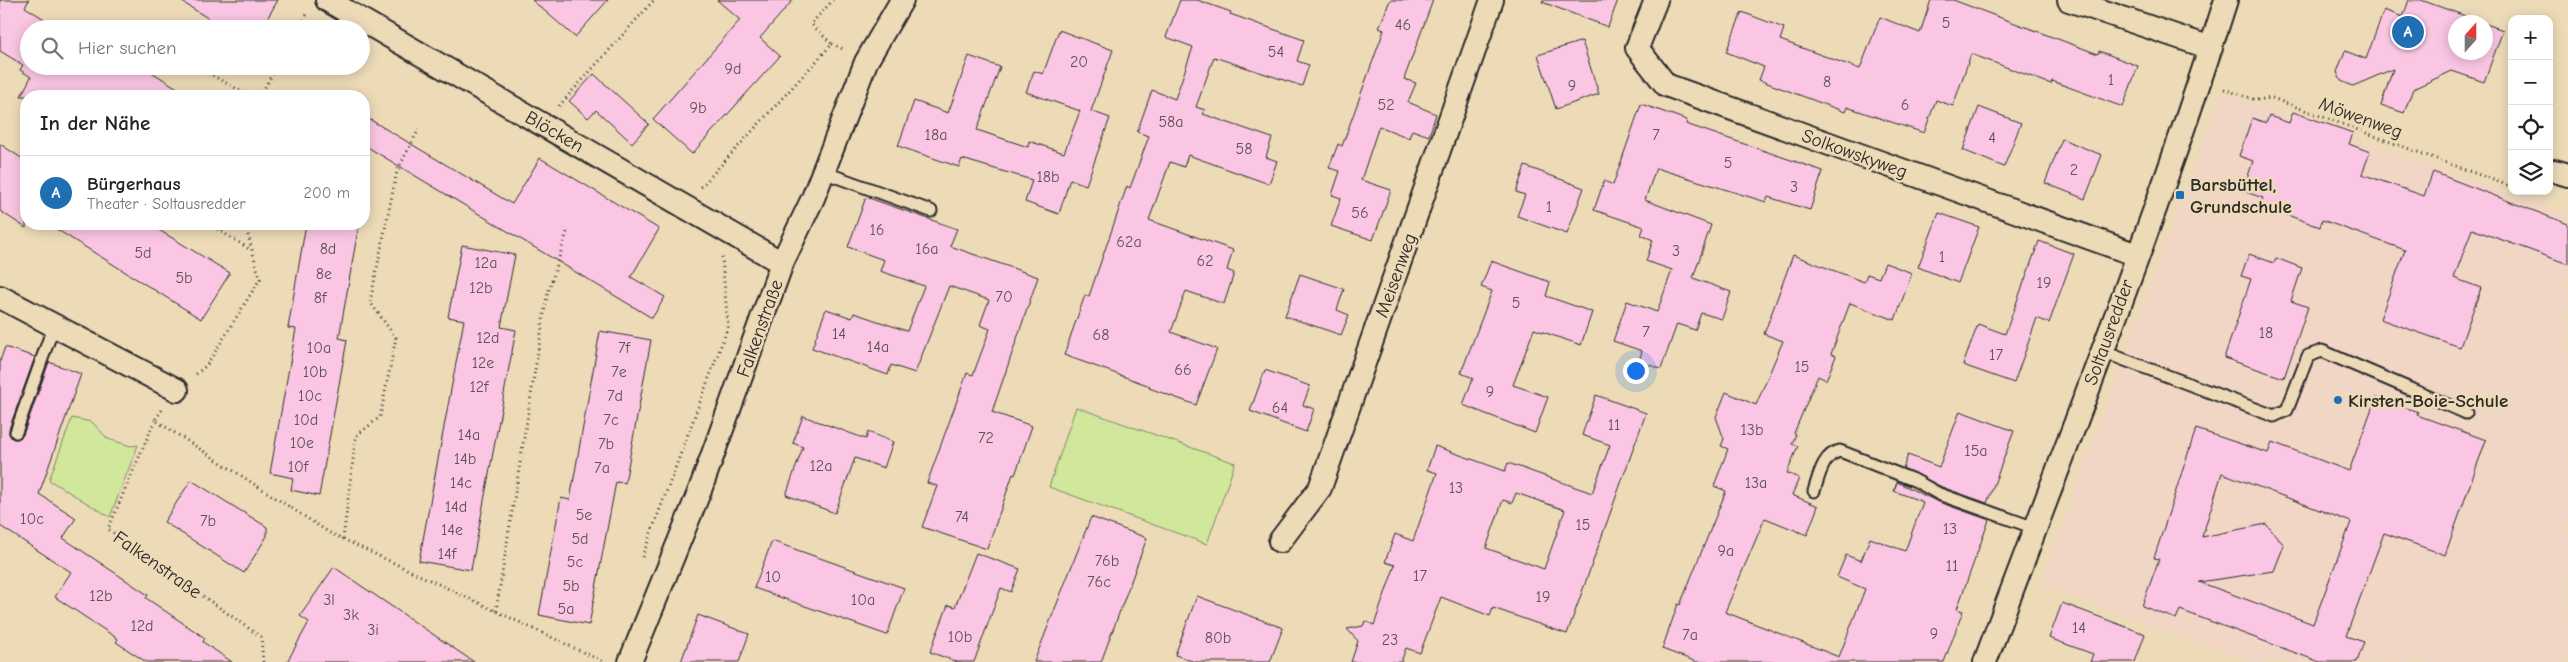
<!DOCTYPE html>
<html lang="de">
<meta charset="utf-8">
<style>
:root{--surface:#fff;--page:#f6f6f6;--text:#222;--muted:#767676;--line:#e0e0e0;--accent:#1f6fb2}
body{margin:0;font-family:"Comic Neue",sans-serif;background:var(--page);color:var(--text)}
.controls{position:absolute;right:15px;top:15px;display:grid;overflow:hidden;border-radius:10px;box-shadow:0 2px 12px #0003}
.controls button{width:45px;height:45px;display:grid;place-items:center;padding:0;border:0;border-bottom:1px solid var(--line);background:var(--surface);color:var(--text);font:25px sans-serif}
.compass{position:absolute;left:2448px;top:15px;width:45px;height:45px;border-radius:50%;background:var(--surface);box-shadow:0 2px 12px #0003;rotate:21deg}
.you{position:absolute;left:1635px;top:370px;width:18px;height:18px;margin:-12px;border:4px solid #fff;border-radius:50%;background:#1a73e8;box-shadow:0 0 0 8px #1a73e833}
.badge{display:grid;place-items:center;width:32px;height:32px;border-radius:50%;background:var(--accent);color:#fff;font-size:16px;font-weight:700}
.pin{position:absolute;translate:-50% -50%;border:2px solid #fff;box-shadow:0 1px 5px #0006}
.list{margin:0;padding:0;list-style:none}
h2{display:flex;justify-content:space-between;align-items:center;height:65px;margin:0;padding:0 20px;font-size:21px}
h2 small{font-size:16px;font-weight:400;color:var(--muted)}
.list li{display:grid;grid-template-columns:32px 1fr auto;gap:15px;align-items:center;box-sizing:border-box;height:75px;padding:0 20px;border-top:1px solid var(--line)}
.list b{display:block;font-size:19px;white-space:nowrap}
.list p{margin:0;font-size:16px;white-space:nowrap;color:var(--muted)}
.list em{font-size:16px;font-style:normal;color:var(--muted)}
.icon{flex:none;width:28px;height:28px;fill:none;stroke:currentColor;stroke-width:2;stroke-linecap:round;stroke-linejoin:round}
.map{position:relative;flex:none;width:2568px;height:662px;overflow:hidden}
.search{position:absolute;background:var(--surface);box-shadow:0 2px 12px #0003;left:20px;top:20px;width:350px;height:55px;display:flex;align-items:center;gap:12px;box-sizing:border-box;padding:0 18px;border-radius:28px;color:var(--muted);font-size:19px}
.panel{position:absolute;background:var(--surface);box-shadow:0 2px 12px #0003;left:20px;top:90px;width:350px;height:140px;border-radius:20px}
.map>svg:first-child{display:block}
.built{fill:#f1d5c5}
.green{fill:#d1e79c;stroke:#7e8964}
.building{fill:#fac6e3;stroke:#2b2b2b;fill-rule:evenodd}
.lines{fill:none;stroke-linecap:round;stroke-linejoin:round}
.service-casing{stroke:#2b2b2b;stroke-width:15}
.minor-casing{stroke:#2b2b2b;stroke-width:26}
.path{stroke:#2b2b2b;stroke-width:3;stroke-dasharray:1 4;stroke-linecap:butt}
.service{stroke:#eddbb8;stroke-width:11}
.minor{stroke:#eddbb8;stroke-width:22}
.poi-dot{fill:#1f6fb2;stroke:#eddbb8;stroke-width:2}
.labels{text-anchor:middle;stroke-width:5;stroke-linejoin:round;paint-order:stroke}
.number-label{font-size:16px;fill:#5f5259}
.street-label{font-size:19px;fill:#2b2b2b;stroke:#eddbb8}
.poi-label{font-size:19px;font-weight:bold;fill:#2b2b2b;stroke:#eddbb8;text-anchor:start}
</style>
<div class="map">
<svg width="2568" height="662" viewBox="0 0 2568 662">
<rect width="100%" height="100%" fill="#eddbb8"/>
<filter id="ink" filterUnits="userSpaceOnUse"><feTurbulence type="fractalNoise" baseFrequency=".02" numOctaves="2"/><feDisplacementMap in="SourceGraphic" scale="10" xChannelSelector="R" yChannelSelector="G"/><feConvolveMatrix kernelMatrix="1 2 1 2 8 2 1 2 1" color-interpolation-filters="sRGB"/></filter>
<g filter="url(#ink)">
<!-- built -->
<path class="built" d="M2221 92 2568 214V662H2253L2041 585Z"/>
<!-- green -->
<path class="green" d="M1076 407 1235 463 1207 544 1049 487Z
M72 418 92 422 108 439 131 446 138 445 110 517 49 480Z"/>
<!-- building -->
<path class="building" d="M0 0H29L25 7 49 22 46 27 49 29H29V66H142L190 96H21L31 77 20 70 23 65 0 51Z
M179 0H278L261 29H225Z
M532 0H608L575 37Z
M717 0H793L760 38 780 56 692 154 653 119 740 20Z
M1180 0H1197L1231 12 1230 14 1304 40 1297 61 1309 65 1302 86 1214 57 1196 107 1205 110 1203 114 1272 138 1266 157 1277 161 1269 184 1188 155 1184 167 1170 162 1149 220 1233 250 1227 270 1234 273 1224 304 1186 291 1171 332 1217 349 1196 405 1149 388 1150 386 1064 355 1085 295 1089 296 1127 186 1130 188 1149 136 1137 132 1152 90 1175 99 1193 47 1166 37Z
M1390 0H1433L1404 79 1416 83 1408 102 1436 114 1429 136 1412 130 1409 138 1379 126 1361 180 1391 190 1373 240 1331 226 1341 198 1332 195 1340 171 1329 168 1338 144 1342 146 1384 30 1379 28Z
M1543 0H1618L1608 27 1542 2Z
M1931 0H1953L2098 54 2099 51 2138 66 2123 107 2052 81 2051 84 1971 54 1953 106 1936 100 1924 133 1847 107 1845 112 1759 80 1764 67 1726 52 1742 12 1784 28 1780 40 1860 69 1880 17 1920 33Z
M2409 0H2421L2482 22H2456V52H2486V24L2503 30 2484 82 2452 71 2413 89 2404 113 2381 105 2393 69 2353 86 2341 81 2337 72 2345 51 2366 59 2384 10 2403 17Z
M1059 30 1113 50 1091 111 1110 118 1086 185 1070 179 1059 214 1025 202 1032 180 962 159 959 167 898 146 914 101 948 113 969 56 1000 67 977 130 1028 147 1029 141 1064 153 1080 111 1026 92 1034 71 1043 74Z
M1582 41 1599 94 1556 109 1538 55Z
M594 74 649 124 632 143 596 110 588 118 569 101Z
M1641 104 1687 120 1686 124 1823 171 1810 210 1768 197 1766 202 1656 168 1645 200 1711 225 1693 278 1731 292 1722 319 1701 313 1695 330 1677 324 1661 369 1639 361 1642 351 1613 341 1627 301 1657 312 1672 270 1646 261 1653 240 1641 235 1644 227 1594 210 1604 181 1613 185Z
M1979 107 2021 123 2004 167 1963 150Z
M2293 112 2353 133 2349 144 2370 152 2362 174 2424 196 2433 172 2568 224V264L2472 229 2454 278 2481 288 2460 347 2380 319 2405 250 2322 220 2320 227 2260 205 2263 198 2243 191 2253 161 2239 156 2252 118 2266 123 2269 116 2289 123Z
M364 116 512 204 540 158 659 229 631 277 665 297 652 318 364 145Z
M2062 139 2102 155 2085 199 2045 183Z
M0 144 26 161V228L0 211Z
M1525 166 1584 188 1567 234 1517 216 1525 195 1516 192Z
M866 197 957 229 950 246 1038 277 992 412 1032 426 1015 475 1013 474 987 549 922 527 937 486 927 483 967 373 973 375 990 329 980 325 989 300 949 286 915 373 891 365 888 375 812 348 826 309 852 318 854 313 907 331 924 286 880 271 884 260 848 247Z
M1939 213 1979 227 1958 283 1918 267Z
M48 224H149L230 273 201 319Z
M306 224H359L339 338 347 340 319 496 291 490 293 478 270 473 296 329 288 328Z
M2039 241 2074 254 2049 323 2037 318 2014 383 1963 365 1978 324 2005 334Z
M462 245 515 255 501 327 516 330 471 570 419 561 464 320 448 317Z
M2249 254 2274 263 2276 258 2302 268 2291 301 2308 307 2284 378 2224 358 2251 279 2241 276Z
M1793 255 1864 282 1867 274 1879 278 1885 263 1912 273 1895 320 1850 303 1831 354 1836 356 1826 380 1818 376 1794 433 1796 434 1792 444 1798 446 1787 473 1799 478 1792 495 1818 506 1807 535 1765 518 1725 612 1839 657 1865 589 1837 577 1846 555 1861 561 1870 538 1905 551 1923 502 1894 491 1897 482 1936 501 1989 520 1957 609 1963 611 1944 662H1697L1662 649 1678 604 1680 605 1726 491 1714 486 1728 449 1721 446 1724 439 1716 417 1726 392 1756 405 1783 341 1764 334Z
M1491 261 1550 282 1546 296 1592 312 1581 345 1534 329 1513 385 1548 397 1535 433 1463 405 1473 378 1461 373 1492 291 1481 287Z
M1300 274 1344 289 1337 310 1349 315 1341 335 1285 316Z
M600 331 651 340 625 483 616 482 589 625 539 615 561 498 570 500Z
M5 347 35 357 9 429V434L13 439H18L23 435 49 362 81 374 39 494 76 518 63 538 148 595 146 598 205 638 203 642 232 662H146L116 642 118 639 55 597 71 572 0 526V361Z
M1265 370 1310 386 1303 405 1314 409 1306 432 1250 411Z
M1596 395 1646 413 1567 634 1493 608 1490 616 1441 597 1420 653 1406 648 1401 662H1351L1358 641 1347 629 1363 626 1365 621 1374 625 1395 565 1385 562 1395 534 1413 541 1437 473 1427 470 1435 446 1505 471 1508 463 1592 493 1610 445 1582 435ZM1516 493 1565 510 1544 569 1486 548 1503 500 1512 503Z
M2376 397 2418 412 2417 415 2486 440 2445 555 2384 533 2346 636 2364 642 2357 662H2320L2180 610 2176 619 2142 606 2159 559 2154 558 2196 429 2268 453 2272 442 2349 471ZM2222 473 2351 522 2313 624 2199 582 2274 571 2284 545 2266 524 2202 537Z
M1960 411 2014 431 1987 503 1942 487 1903 468 1908 455 1939 467Z
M803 416 866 439 868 432 893 442 884 468 855 458 835 513 786 495 803 447 793 443Z
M191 480 267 527V536L244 573 164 522Z
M1091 517 1147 538 1101 662H1034Z
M772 541 904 588 887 635 754 588Z
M976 553 1020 569 1011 592 1001 588 974 662H957L930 652 948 605 955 607Z
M334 567 357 583 474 662H287L309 622 300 616Z
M1197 596 1283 628 1270 662H1195L1175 655Z
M2062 603 2145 634 2135 662H2090L2093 654 2049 638Z
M698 615 749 634 739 662H681Z"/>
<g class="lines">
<!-- service casing -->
<g class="service-casing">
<path id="service" d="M823 172 931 211
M2101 351 2274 416 2287 410 2308 356 2322 351 2466 413
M16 432 54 325
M1814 491C1819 476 1823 454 1840 451L1916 481 1939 494 2035 528"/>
</g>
<!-- minor casing -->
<g class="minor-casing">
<path id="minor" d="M327 0 782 263
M1656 0 1637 48 1666 85 2137 255
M2069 0 2211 48
M2555 171 2568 175
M0 297 177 390
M1280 541 1320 488 1492 0
M630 662 700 490 782 263 813 198 866 62 902 0
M1985 662C2067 442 2155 224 2226 0"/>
</g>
<!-- path -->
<path class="path" d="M299 29 307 14
M832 44 843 49
M195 66 250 96
M2224 89 2256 100 2272 98 2512 187
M260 96 277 66
M559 106 654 0
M701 187 832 44 811 24 833 0
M2523 191 2530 194 2533 191
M209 224 251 250
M196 374 207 365 260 279 245 224
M162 410 155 420 330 533 604 662
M155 420 108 529 261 637 263 662
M343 539 356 436 380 417 396 338 370 302 397 171 419 129
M642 557 728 327 722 257
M496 611 547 296 567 232"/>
<!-- service -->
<use href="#service" class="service"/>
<!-- minor -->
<use href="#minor" class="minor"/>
</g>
</g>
<!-- markers -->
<g class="poi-dot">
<rect x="2175" y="190" width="10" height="10" rx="2.5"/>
<circle cx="2338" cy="400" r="5"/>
</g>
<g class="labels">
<!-- number labels -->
<g class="number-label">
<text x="1946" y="28">5</text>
<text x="1403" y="30">46</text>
<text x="1276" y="57">54</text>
<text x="1079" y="67">20</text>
<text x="733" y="74">9d</text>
<text x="2111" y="85">1</text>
<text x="1827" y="87">8</text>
<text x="1572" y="91">9</text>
<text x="1386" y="110">52</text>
<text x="1905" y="110">6</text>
<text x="698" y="113">9b</text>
<text x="1171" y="127">58a</text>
<text x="936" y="140">18a</text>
<text x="1656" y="140">7</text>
<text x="1992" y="143">4</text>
<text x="1244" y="154">58</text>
<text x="1728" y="168">5</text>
<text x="2074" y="175">2</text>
<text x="1048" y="182">18b</text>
<text x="1794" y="192">3</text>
<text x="1549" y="212">1</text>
<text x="1360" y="218">56</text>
<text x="877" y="235">16</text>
<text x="1129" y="247">62a</text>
<text x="328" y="254">8d</text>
<text x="927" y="254">16a</text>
<text x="1676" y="256">3</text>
<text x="143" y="258">5d</text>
<text x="1942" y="262">1</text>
<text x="1205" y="266">62</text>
<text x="486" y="268">12a</text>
<text x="324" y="279">8e</text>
<text x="184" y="283">5b</text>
<text x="2044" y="288">19</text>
<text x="481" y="293">12b</text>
<text x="1004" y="302">70</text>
<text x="320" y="303">8f</text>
<text x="1516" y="308">5</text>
<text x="1646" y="337">7</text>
<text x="2266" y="338">18</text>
<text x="839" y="339">14</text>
<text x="1101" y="340">68</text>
<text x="488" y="343">12d</text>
<text x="878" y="352">14a</text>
<text x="319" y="353">10a</text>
<text x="624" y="353">7f</text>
<text x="1996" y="360">17</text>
<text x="483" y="368">12e</text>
<text x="1802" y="372">15</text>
<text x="1183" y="375">66</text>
<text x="315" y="377">10b</text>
<text x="619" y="377">7e</text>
<text x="479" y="392">12f</text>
<text x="1490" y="397">9</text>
<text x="310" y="401">10c</text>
<text x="615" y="401">7d</text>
<text x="1280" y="413">64</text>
<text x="306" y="425">10d</text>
<text x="611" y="425">7c</text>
<text x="1614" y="430">11</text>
<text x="1752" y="435">13b</text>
<text x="469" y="440">14a</text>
<text x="986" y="443">72</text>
<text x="302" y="448">10e</text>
<text x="606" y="449">7b</text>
<text x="1976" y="456">15a</text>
<text x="465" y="464">14b</text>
<text x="821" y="471">12a</text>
<text x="298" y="472">10f</text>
<text x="602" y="473">7a</text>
<text x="461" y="488">14c</text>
<text x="1756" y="488">13a</text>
<text x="1456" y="493">13</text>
<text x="456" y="512">14d</text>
<text x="584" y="520">5e</text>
<text x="962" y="522">74</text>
<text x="32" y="524">10c</text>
<text x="208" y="526">7b</text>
<text x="1583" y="530">15</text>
<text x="1950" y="534">13</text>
<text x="452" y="535">14e</text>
<text x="580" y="544">5d</text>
<text x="1726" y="556">9a</text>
<text x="447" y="559">14f</text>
<text x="1107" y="566">76b</text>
<text x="575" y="567">5c</text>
<text x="1952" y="571">11</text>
<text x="1420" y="581">17</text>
<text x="773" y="582">10</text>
<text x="1099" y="587">76c</text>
<text x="571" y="591">5b</text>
<text x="101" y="601">12b</text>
<text x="1543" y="602">19</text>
<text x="329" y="605">3l</text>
<text x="863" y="605">10a</text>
<text x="566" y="614">5a</text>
<text x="351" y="620">3k</text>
<text x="142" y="631">12d</text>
<text x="2079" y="633">14</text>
<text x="373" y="635">3i</text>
<text x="1934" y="639">9</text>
<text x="1690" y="640">7a</text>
<text x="960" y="642">10b</text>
<text x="1218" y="643">80b</text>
<text x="1390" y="645">23</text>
</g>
<!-- street labels -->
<g class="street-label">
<text transform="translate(2361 117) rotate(20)" y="7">Möwenweg</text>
<text transform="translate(555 131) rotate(30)" y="7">Blöcken</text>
<text transform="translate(1855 153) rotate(20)" y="7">Solkowskyweg</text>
<text transform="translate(1395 275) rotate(-70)" y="7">Meisenweg</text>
<text transform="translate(759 328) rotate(-70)" y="7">Falkenstraße</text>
<text transform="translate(2108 332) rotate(-70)" y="7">Soltausredder</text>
<text transform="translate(158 564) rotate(35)" y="7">Falkenstraße</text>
</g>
<!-- poi labels -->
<g class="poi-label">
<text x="2190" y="191">Barsbüttel,<tspan x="2190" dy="22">Grundschule</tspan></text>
<text x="2348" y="407">Kirsten-Boie-Schule</text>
</g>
</g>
</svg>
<div class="controls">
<button>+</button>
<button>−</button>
<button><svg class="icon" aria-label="locate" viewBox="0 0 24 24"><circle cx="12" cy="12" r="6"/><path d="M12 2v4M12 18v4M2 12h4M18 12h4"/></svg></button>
<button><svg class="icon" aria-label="layers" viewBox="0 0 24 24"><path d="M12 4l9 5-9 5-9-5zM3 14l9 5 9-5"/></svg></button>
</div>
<svg class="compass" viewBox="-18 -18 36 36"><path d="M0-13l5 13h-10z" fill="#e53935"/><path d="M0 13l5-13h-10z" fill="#767676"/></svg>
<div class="you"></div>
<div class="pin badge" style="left:2408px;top:32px">A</div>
<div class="search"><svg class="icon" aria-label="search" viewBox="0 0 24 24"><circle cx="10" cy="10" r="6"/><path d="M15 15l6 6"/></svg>Hier suchen</div>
<section class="panel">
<h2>In der Nähe<small></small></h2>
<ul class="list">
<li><span class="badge">A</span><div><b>Bürgerhaus</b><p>Theater · Soltausredder</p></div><em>200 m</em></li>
</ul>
</section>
</div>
